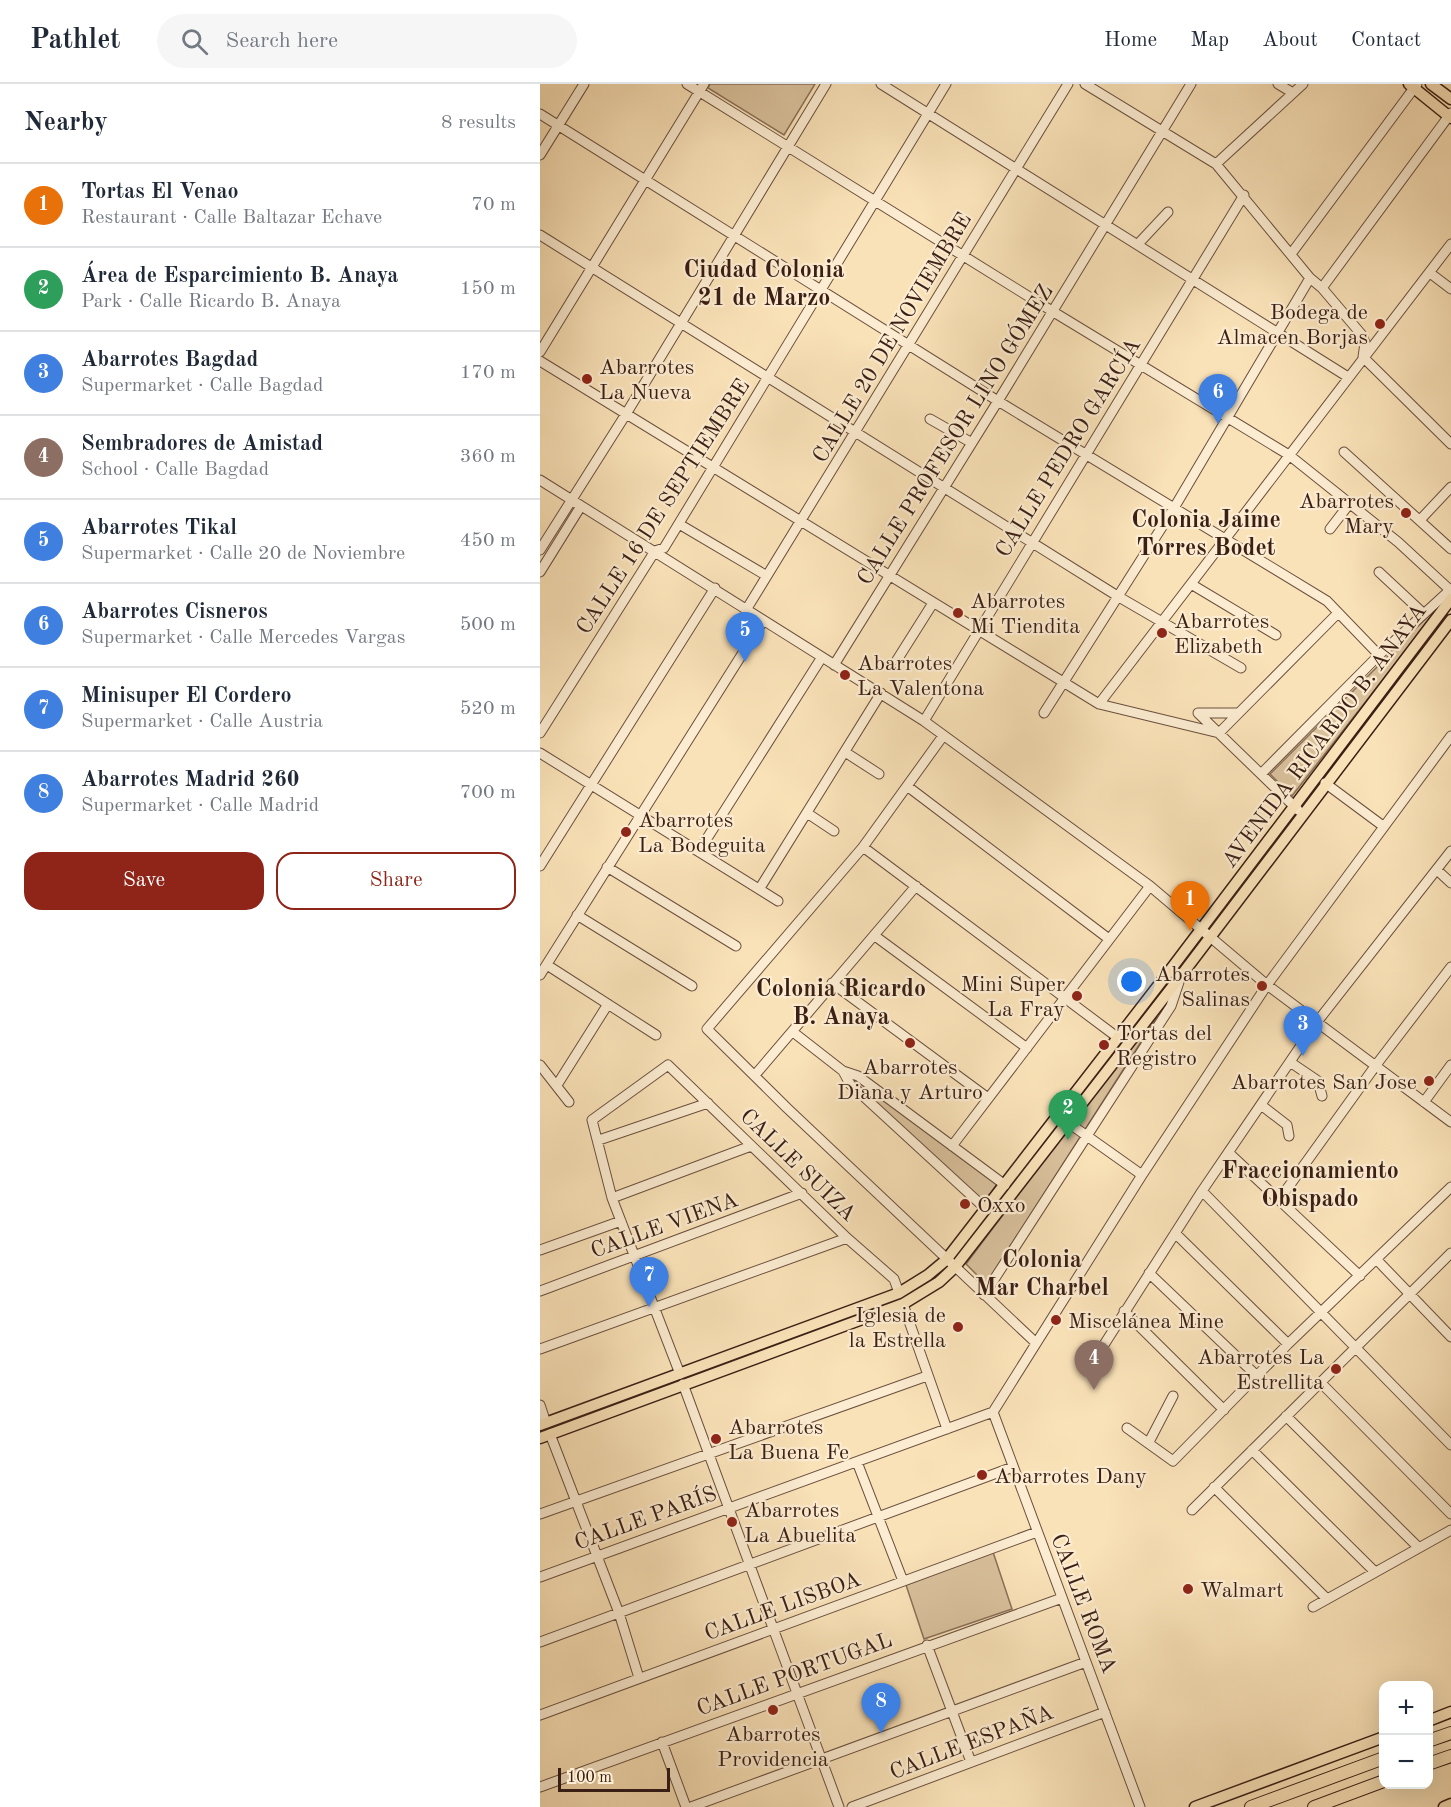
<!DOCTYPE html>
<meta charset="utf-8">
<style>
:root{--surface:#fff;--page:#f6f6f7;--text:#1f2937;--muted:#747a83;--line:#e0e1e3;--accent:#8f2418}
body{margin:0;font-family:"Old Standard TT",serif;background:var(--page);color:var(--text)}
.controls{position:absolute;right:18px;bottom:18px;display:grid;overflow:hidden;border-radius:12px;box-shadow:0 6px 24px #0002}
.controls button{width:54px;height:54px;display:grid;place-items:center;padding:0;border:0;border-bottom:2px solid var(--line);background:var(--surface);color:var(--text);font:30px sans-serif}
.scale{position:absolute;left:18px;bottom:15px;width:112px;box-sizing:border-box;padding-left:6px;border:3px solid #3a1f15;border-top:0;font-size:16px;line-height:21px;white-space:nowrap;color:#3a1f15;-webkit-text-stroke:4px #fcecd1;paint-order:stroke}
.you{position:absolute;left:592px;top:898px;width:21px;height:21px;margin:-15px;border:4px solid #fff;border-radius:50%;background:#1a73e8;box-shadow:0 0 0 9px #1a73e833}
.badge{display:grid;place-items:center;width:39px;height:39px;border-radius:50%;background:var(--accent);color:#fff;font-size:20px;font-weight:700}
.pin{position:absolute;translate:-50% -50px;filter:drop-shadow(0 2px 3px #0008)}
.pin::after{content:'';position:absolute;top:32px;width:21px;height:18px;background:inherit;clip-path:polygon(0 0,100% 0,50% 100%)}
.list{margin:0;padding:0;list-style:none}
h2{display:flex;justify-content:space-between;align-items:center;height:78px;margin:0;padding:0 24px;font-size:26px}
h2 small{font-size:20px;font-weight:400;color:var(--muted)}
.list li{display:grid;grid-template-columns:39px 1fr auto;gap:18px;align-items:center;box-sizing:border-box;height:84px;padding:0 24px;border-top:2px solid var(--line)}
.list b{display:block;font-size:22px;white-space:nowrap}
.list p{margin:0;font-size:20px;white-space:nowrap;color:var(--muted)}
.list em{font-size:20px;font-style:normal;color:var(--muted)}
.actions{display:flex;gap:12px;padding:18px 24px}
.actions a{flex:1;padding:14px 0;border:2px solid var(--accent);border-radius:18px;text-align:center;font-size:21px;color:var(--accent)}
.actions .main{background:var(--accent);color:#fff}
.icon{flex:none;width:33px;height:33px;fill:none;stroke:currentColor;stroke-width:2;stroke-linecap:round;stroke-linejoin:round}
.map{position:relative;flex:none;width:911px;height:1723px;overflow:hidden}
header{display:flex;align-items:center;gap:36px;box-sizing:border-box;height:84px;padding:0 30px;background:var(--surface);border-bottom:2px solid var(--line)}
header strong{font-size:28px}
nav{display:flex;gap:33px;margin-inline-start:auto;font-size:21px}
.search{width:420px;height:54px;background:var(--page);display:flex;align-items:center;gap:15px;box-sizing:border-box;padding:0 21px;border-radius:33px;color:var(--muted);font-size:22px}
main{display:flex}
aside{flex:1;background:var(--surface)}
.map>svg:first-child{display:block}
.green{fill:#d9c19c;stroke:#8a7058;stroke-width:1.5}
.lines{fill:none;stroke-linecap:round;stroke-linejoin:round}
.minor-casing{stroke:#6a503e;stroke-width:11}
.major-casing{stroke:#3a1f15;stroke-width:13}
.highway-casing{stroke:#3a1f15;stroke-width:14}
.minor{stroke:#fcecd1;stroke-width:9}
.major{stroke:#fae2b8;stroke-width:10}
.highway{stroke:#fae2b8;stroke-width:12}
.poi-dot{fill:#8f2418;stroke:#fcecd1;stroke-width:2}
.labels{text-anchor:middle;stroke-width:4.5;stroke-linejoin:round;paint-order:stroke}
.poi-label{font-size:22px;fill:#3a1f15;stroke:#fcecd1;text-anchor:start}
.street-label{font-size:22px;fill:#3a1f15;stroke:#fcecd1}
.neighbourhood-label{font-size:24px;font-weight:bold;fill:#3a1f15;stroke:#fcecd1}
</style>
<header>
<strong>Pathlet</strong>
<div class="search"><svg class="icon" aria-label="search" viewBox="0 0 24 24"><circle cx="10" cy="10" r="6"/><path d="M15 15l6 6"/></svg>Search here</div>
<nav><a>Home</a><a>Map</a><a>About</a><a>Contact</a></nav>
</header>
<main>
<aside>
<h2>Nearby<small>8 results</small></h2>
<ul class="list">
<li><span class="badge" style="background:#e8710a">1</span><div><b>Tortas El Venao</b><p>Restaurant · Calle Baltazar Echave</p></div><em>70 m</em></li>
<li><span class="badge" style="background:#2e9e5b">2</span><div><b>Área de Esparcimiento B. Anaya</b><p>Park · Calle Ricardo B. Anaya</p></div><em>150 m</em></li>
<li><span class="badge" style="background:#3f7fe0">3</span><div><b>Abarrotes Bagdad</b><p>Supermarket · Calle Bagdad</p></div><em>170 m</em></li>
<li><span class="badge" style="background:#8d6e63">4</span><div><b>Sembradores de Amistad</b><p>School · Calle Bagdad</p></div><em>360 m</em></li>
<li><span class="badge" style="background:#3f7fe0">5</span><div><b>Abarrotes Tikal</b><p>Supermarket · Calle 20 de Noviembre</p></div><em>450 m</em></li>
<li><span class="badge" style="background:#3f7fe0">6</span><div><b>Abarrotes Cisneros</b><p>Supermarket · Calle Mercedes Vargas</p></div><em>500 m</em></li>
<li><span class="badge" style="background:#3f7fe0">7</span><div><b>Minisuper El Cordero</b><p>Supermarket · Calle Austria</p></div><em>520 m</em></li>
<li><span class="badge" style="background:#3f7fe0">8</span><div><b>Abarrotes Madrid 260</b><p>Supermarket · Calle Madrid</p></div><em>700 m</em></li>
</ul>
<div class="actions"><a class="main">Save</a><a>Share</a></div>
</aside>
<div class="map">
<svg width="911" height="1723" viewBox="0 0 911 1723">
<rect width="100%" height="100%" fill="#fae2b8"/>
<filter id="stains"><feTurbulence type="fractalNoise" baseFrequency=".00333" numOctaves="4"/><feColorMatrix values="0 0 0 0 .2 0 0 0 0 .09 0 0 0 0 .02 0 0 0 .5 -.17"/></filter>
<radialGradient id="worn" r=".72"><stop offset=".6" stop-color="#630" stop-opacity="0"/><stop offset="1" stop-color="#630" stop-opacity=".3"/></radialGradient>
<!-- green -->
<path class="green" d="M170 0H275L244 51 168 4Z
M908 512 752 712 730 690Z
M613 931 617 933 446 1200 426 1180Z
M313 994 457 1100 443 1120 312 997Z
M453 1468 472 1525 384 1555 366 1501Z"/>
<g class="lines">
<!-- minor casing -->
<g class="minor-casing">
<path id="minor" d="M147 0 512 227 749 371 858 458 910 506
M341 0 808 293
M545 0 676 80 770 194 782 204 822 251 825 259 823 273 911 360
M738 0 753 9
M0 30 458 317 787 517 839 571
M0 71 44 0
M676 80 763 0
M0 151 579 513 701 584
M598 160 628 128
M751 170 877 0
M890 189 911 205
M782 204 911 29
M0 268 164 0
M0 277 559 620 679 649 798 529
M390 335 432 359
M804 368 911 465
M0 396 384 637 610 802 727 901 911 1038
M880 436 911 403
M139 440 227 492
M790 445 810 419
M0 466 86 330 286 0
M0 488 41 422
M839 488 884 530
M651 500 736 551
M206 526 528 0
M357 576 393 519
M294 581 458 317 651 0
M559 620 911 160
M504 629 634 424 770 194
M658 629 758 726
M658 629H696
M384 637 704 111
M0 649 115 467 124 464 406 0
M403 652 323 763 167 945 247 1024 495 1258
M305 668 339 690
M0 669 238 817
M721 690 839 571 911 505
M785 699 843 742
M367 702 569 855
M267 729 294 747
M323 763 577 953
M159 767 282 573
M0 782 175 504
M67 783 196 862
M897 786 911 799
M220 804 341 609
M37 831 152 902
M335 852 487 964
M7 881 116 951
M0 891 223 537
M292 899 448 1014
M253 948 303 987 318 992 465 1101
M750 978 778 997 782 1012
M0 981 29 1018
M303 987 310 1000 447 1126
M215 991 376 802
M17 1001 68 920
M884 1018 911 981
M721 1021 747 1041 749 1052
M523 1035 602 1091
M59 1056 168 1019
M412 1062 610 802
M689 1069 820 1192
M662 1107 911 1361
M72 1114 211 1062
M739 1116 836 981 911 883
M635 1149 748 1260
M0 1166 81 1137
M837 1176 911 1253
M609 1189 717 1292
M0 1207 262 1109
M444 1211 631 922 640 895
M363 1220 407 1345
M584 1227 684 1326
M0 1265 307 1154
M560 1267 662 1107 777 938 911 767
M140 1290 72 1114 52 1036 128 981 307 1154 354 1195 359 1209
M780 1298 911 1430
M143 1300 299 1723
M0 1321 6 1339
M453 1328 600 1723
M746 1332 879 1464
M587 1344 633 1377 748 1260 911 1103
M10 1350 79 1529 99 1594
M609 1358 633 1312
M712 1366 835 1488
M317 1378 363 1497
M674 1403 787 1515
M652 1426 911 1169
M0 1430 387 1292
M0 1493 453 1328 602 1091 727 901 911 652
M773 1523 911 1446
M0 1558 473 1383
M387 1561 431 1678
M0 1631 497 1448
M122 1658 146 1723
M0 1703 522 1514
M151 1723 546 1578
M312 1723 565 1628"/>
</g>
<!-- major casing -->
<g class="major-casing">
<path id="major" d="M869 0 911 34
M891 0 911 15
M0 1341 359 1209 388 1191 406 1176 631 885 911 515
M0 1354 363 1220 399 1198 415 1183 640 893 911 536
M888 1637 911 1628
M655 1723 844 1653
M904 1723 911 1720"/>
</g>
<!-- highway casing -->
<g class="highway-casing">
<path id="highway" d="M888 1657 911 1649
M888 1680 911 1672
M711 1723 844 1674
M774 1723 844 1697"/>
</g>
<!-- minor -->
<use href="#minor" class="minor"/>
<!-- major -->
<use href="#major" class="major"/>
<!-- highway -->
<use href="#highway" class="highway"/>
</g>
<!-- markers -->
<g class="poi-dot">
<circle cx="840" cy="240" r="6"/>
<circle cx="47" cy="295" r="6"/>
<circle cx="866" cy="429" r="6"/>
<circle cx="418" cy="529" r="6"/>
<circle cx="622" cy="549" r="6"/>
<circle cx="305" cy="591" r="6"/>
<circle cx="86" cy="748" r="6"/>
<circle cx="722" cy="902" r="6"/>
<circle cx="537" cy="912" r="6"/>
<circle cx="370" cy="959" r="6"/>
<circle cx="564" cy="961" r="6"/>
<circle cx="889" cy="997" r="6"/>
<circle cx="425" cy="1120" r="6"/>
<circle cx="516" cy="1236" r="6"/>
<circle cx="418" cy="1243" r="6"/>
<circle cx="796" cy="1285" r="6"/>
<circle cx="176" cy="1355" r="6"/>
<circle cx="442" cy="1391" r="6"/>
<circle cx="192" cy="1438" r="6"/>
<circle cx="648" cy="1505" r="6"/>
<circle cx="233" cy="1626" r="6"/>
</g>
<g class="labels">
<!-- poi labels -->
<g class="poi-label">
<text x="828" y="235" text-anchor="end">Bodega de<tspan x="828" dy="25">Almacen Borjas</tspan></text>
<text x="59" y="290">Abarrotes<tspan x="59" dy="25">La Nueva</tspan></text>
<text x="854" y="424" text-anchor="end">Abarrotes<tspan x="854" dy="25">Mary</tspan></text>
<text x="430" y="524">Abarrotes<tspan x="430" dy="25">Mi Tiendita</tspan></text>
<text x="634" y="544">Abarrotes<tspan x="634" dy="25">Elizabeth</tspan></text>
<text x="317" y="586">Abarrotes<tspan x="317" dy="25">La Valentona</tspan></text>
<text x="98" y="743">Abarrotes<tspan x="98" dy="25">La Bodeguita</tspan></text>
<text x="710" y="897" text-anchor="end">Abarrotes<tspan x="710" dy="25">Salinas</tspan></text>
<text x="525" y="907" text-anchor="end">Mini Super<tspan x="525" dy="25">La Fray</tspan></text>
<text x="576" y="956">Tortas del<tspan x="576" dy="25">Registro</tspan></text>
<text x="370" y="990" text-anchor="middle">Abarrotes<tspan x="370" dy="25">Diana y Arturo</tspan></text>
<text x="877" y="1005" text-anchor="end">Abarrotes San Jose</text>
<text x="437" y="1128">Oxxo</text>
<text x="406" y="1238" text-anchor="end">Iglesia de<tspan x="406" dy="25">la Estrella</tspan></text>
<text x="528" y="1244">Miscelánea Mine</text>
<text x="784" y="1280" text-anchor="end">Abarrotes La<tspan x="784" dy="25">Estrellita</tspan></text>
<text x="188" y="1350">Abarrotes<tspan x="188" dy="25">La Buena Fe</tspan></text>
<text x="454" y="1399">Abarrotes Dany</text>
<text x="204" y="1433">Abarrotes<tspan x="204" dy="25">La Abuelita</tspan></text>
<text x="660" y="1513">Walmart</text>
<text x="233" y="1657" text-anchor="middle">Abarrotes<tspan x="233" dy="25">Providencia</tspan></text>
</g>
<!-- street labels -->
<g class="street-label">
<text transform="translate(351 253) rotate(-59)" y="8">CALLE 20 DE NOVIEMBRE</text>
<text transform="translate(414 350) rotate(-58)" y="8">CALLE PROFESOR LINO GÓMEZ</text>
<text transform="translate(527 363) rotate(-58)" y="8">CALLE PEDRO GARCÍA</text>
<text transform="translate(122 422) rotate(-57)" y="8">CALLE 16 DE SEPTIEMBRE</text>
<text transform="translate(783 651) rotate(-53)" y="8">AVENIDA RICARDO B. ANAYA</text>
<text transform="translate(259 1080) rotate(44)" y="8">CALLE SUIZA</text>
<text transform="translate(124 1140) rotate(-20)" y="8">CALLE VIENA</text>
<text transform="translate(105 1433) rotate(-20)" y="8">CALLE PARÍS</text>
<text transform="translate(545 1519) rotate(69)" y="8">CALLE ROMA</text>
<text transform="translate(242 1521) rotate(-20)" y="8">CALLE LISBOA</text>
<text transform="translate(254 1589) rotate(-20)" y="8">CALLE PORTUGAL</text>
<text transform="translate(431 1657) rotate(-21)" y="8">CALLE ESPAÑA</text>
</g>
<!-- neighbourhood labels -->
<g class="neighbourhood-label">
<text x="224" y="193">Ciudad Colonia<tspan x="224" dy="28">21 de Marzo</tspan></text>
<text x="666" y="443">Colonia Jaime<tspan x="666" dy="28">Torres Bodet</tspan></text>
<text x="301" y="912">Colonia Ricardo<tspan x="301" dy="28">B. Anaya</tspan></text>
<text x="770" y="1094">Fraccionamiento<tspan x="770" dy="28">Obispado</tspan></text>
<text x="502" y="1183">Colonia<tspan x="502" dy="28">Mar Charbel</tspan></text>
</g>
</g>
<rect width="100%" height="100%" filter="url(#stains)"/>
<rect width="100%" height="100%" fill="url(#worn)"/>
</svg>
<div class="controls">
<button>+</button>
<button>−</button>
</div>
<div class="scale">100 m</div>
<div class="you"></div>
<div class="pin badge" style="left:650px;top:847px;background:#e8710a">1</div>
<div class="pin badge" style="left:528px;top:1056px;background:#2e9e5b">2</div>
<div class="pin badge" style="left:763px;top:972px;background:#3f7fe0">3</div>
<div class="pin badge" style="left:554px;top:1306px;background:#8d6e63">4</div>
<div class="pin badge" style="left:205px;top:578px;background:#3f7fe0">5</div>
<div class="pin badge" style="left:678px;top:340px;background:#3f7fe0">6</div>
<div class="pin badge" style="left:109px;top:1223px;background:#3f7fe0">7</div>
<div class="pin badge" style="left:341px;top:1649px;background:#3f7fe0">8</div>
</div>
</main>
